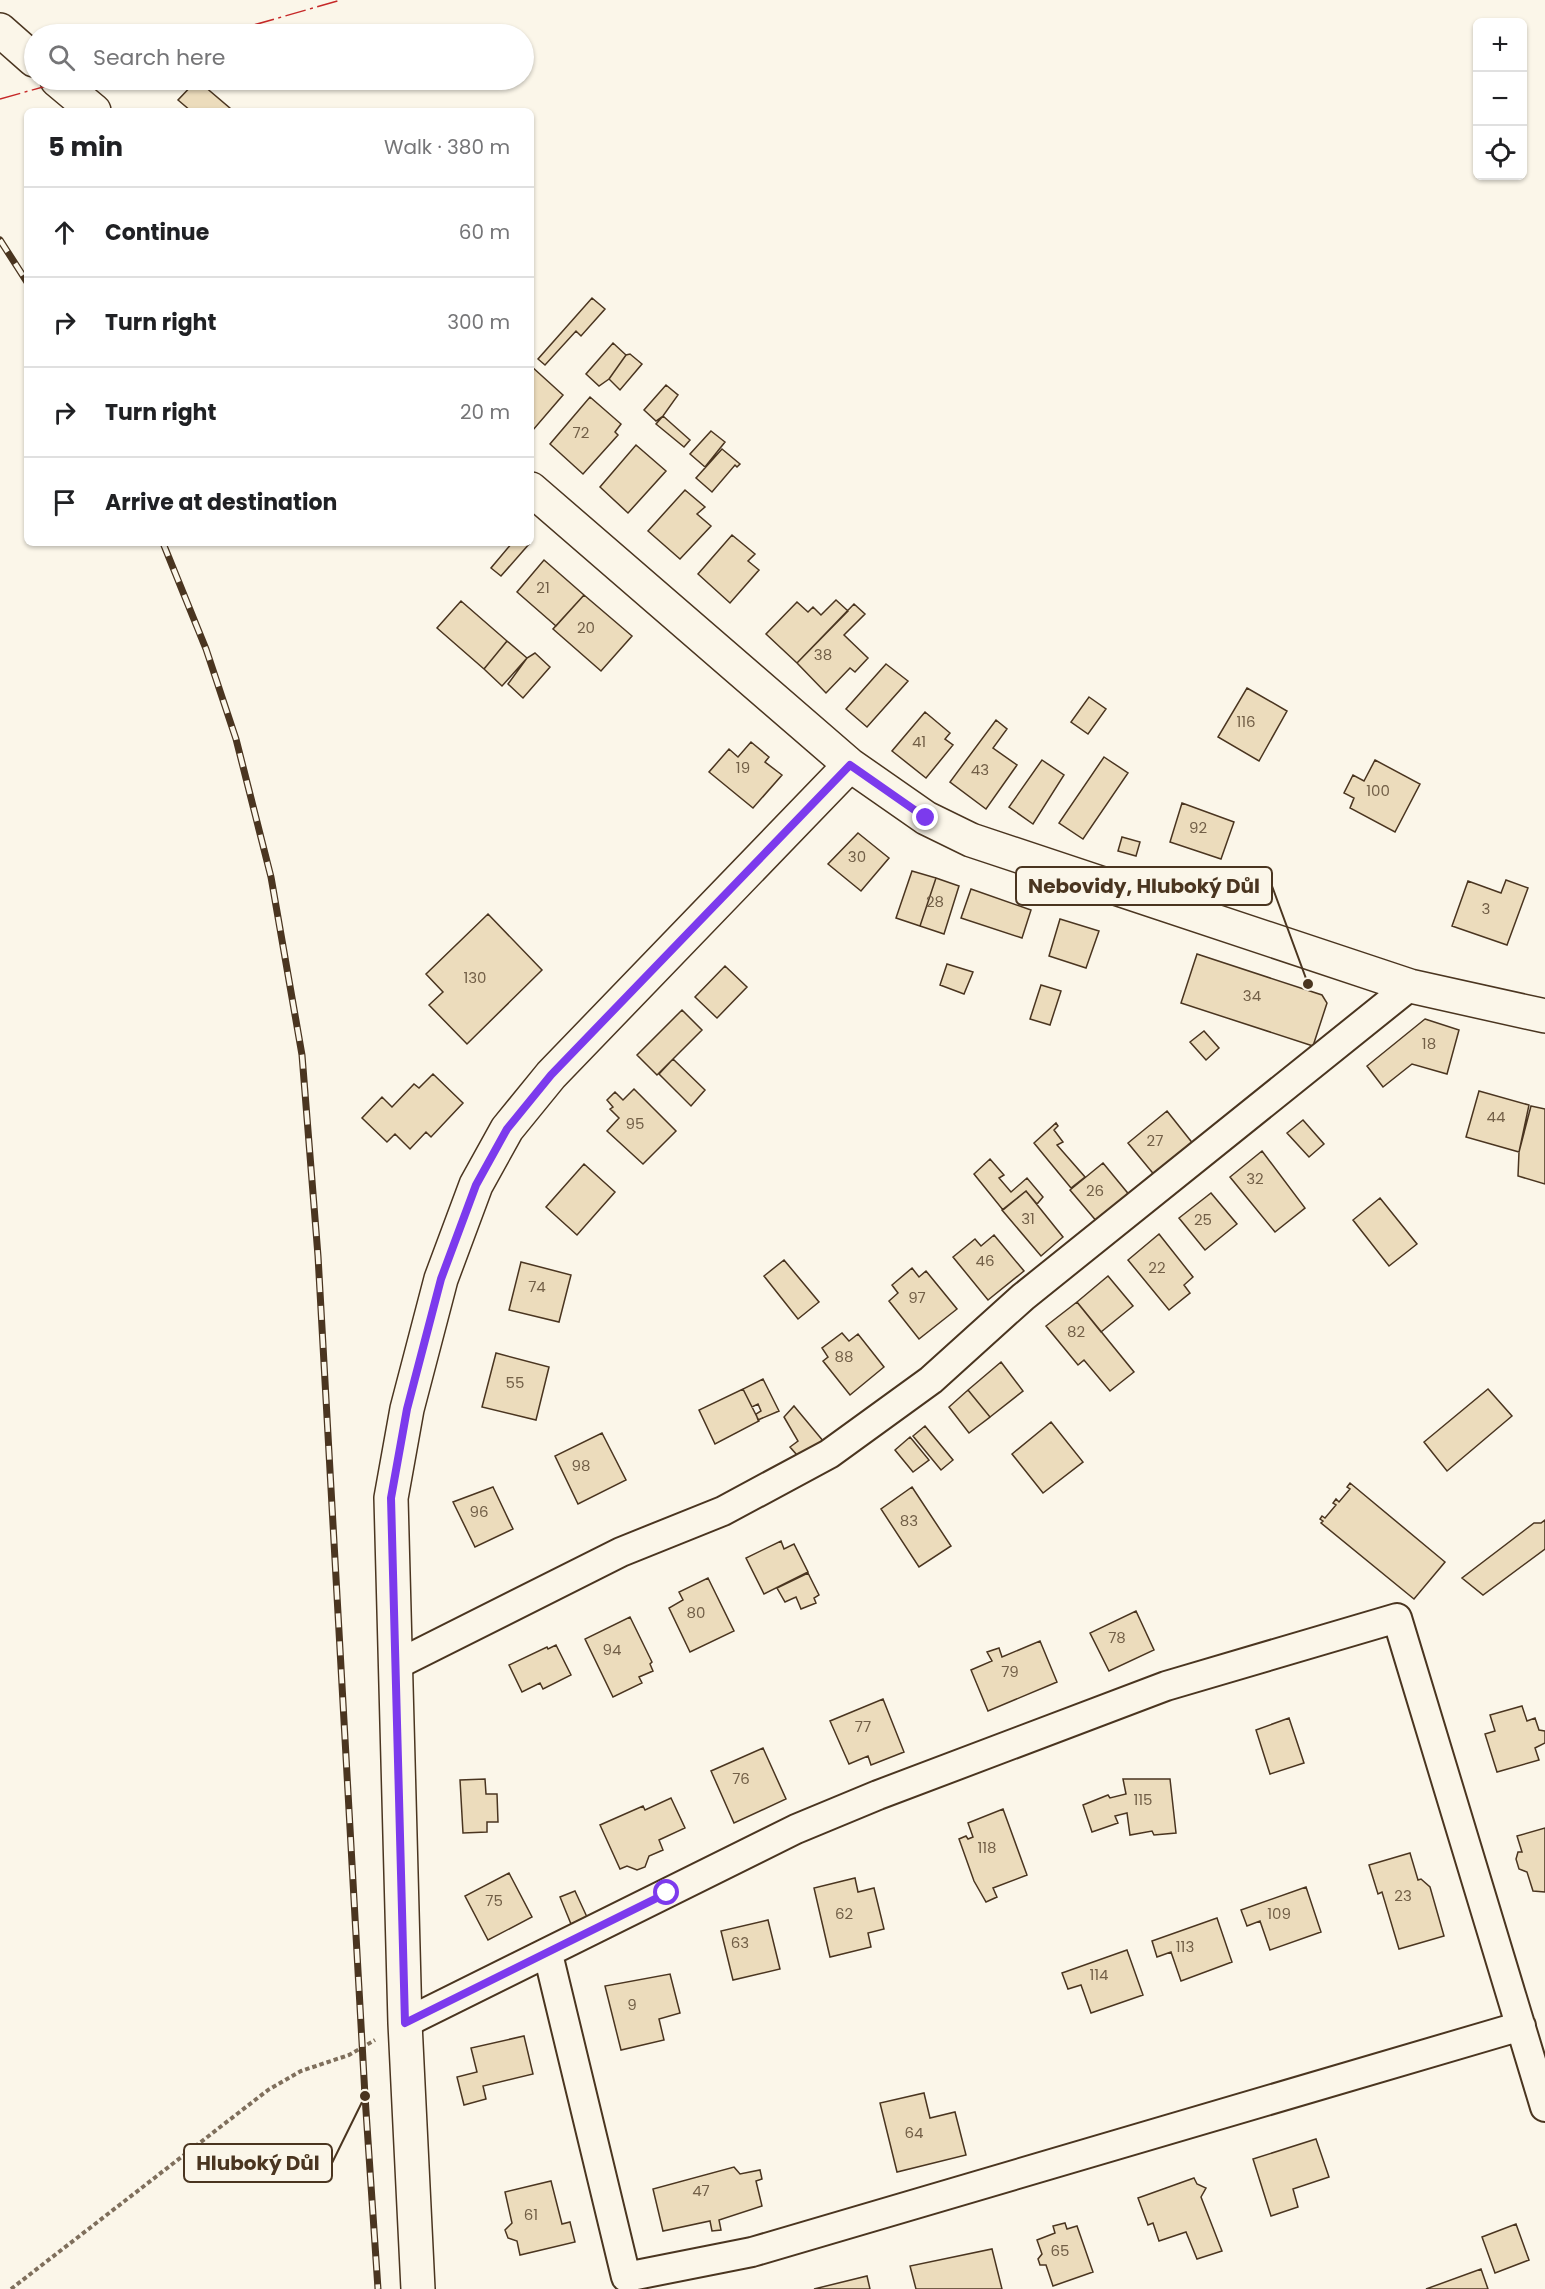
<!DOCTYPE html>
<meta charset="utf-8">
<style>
:root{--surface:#fff;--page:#f2f2f2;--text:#202124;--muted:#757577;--line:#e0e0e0}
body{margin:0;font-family:Poppins,sans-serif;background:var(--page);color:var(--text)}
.controls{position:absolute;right:18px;top:18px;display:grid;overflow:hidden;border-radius:9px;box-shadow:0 2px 4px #0004}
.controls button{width:54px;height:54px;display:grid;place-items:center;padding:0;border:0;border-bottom:2px solid var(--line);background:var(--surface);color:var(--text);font:30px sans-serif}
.stop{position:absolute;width:18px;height:18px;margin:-14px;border:4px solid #7c3aed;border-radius:50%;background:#fff}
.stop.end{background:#7c3aed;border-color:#fff;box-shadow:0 2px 6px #0008}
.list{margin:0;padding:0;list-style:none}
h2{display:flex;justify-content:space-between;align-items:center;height:78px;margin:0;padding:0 24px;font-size:26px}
h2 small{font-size:20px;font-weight:400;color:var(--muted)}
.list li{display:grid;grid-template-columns:39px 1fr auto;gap:18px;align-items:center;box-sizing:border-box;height:90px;padding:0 24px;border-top:2px solid var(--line)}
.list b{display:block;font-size:22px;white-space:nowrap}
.list em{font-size:20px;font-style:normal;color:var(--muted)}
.icon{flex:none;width:33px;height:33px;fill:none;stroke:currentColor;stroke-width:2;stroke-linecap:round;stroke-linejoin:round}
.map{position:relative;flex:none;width:1545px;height:2289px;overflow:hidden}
.search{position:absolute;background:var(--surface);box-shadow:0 2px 4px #0004;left:24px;top:24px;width:510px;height:66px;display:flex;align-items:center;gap:15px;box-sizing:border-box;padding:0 21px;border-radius:33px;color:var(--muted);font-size:22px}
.panel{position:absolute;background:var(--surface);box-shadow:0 2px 4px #0004;left:24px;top:108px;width:510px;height:438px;border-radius:9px}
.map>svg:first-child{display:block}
.building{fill:#ecdcbc;stroke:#4a3520;stroke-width:1.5}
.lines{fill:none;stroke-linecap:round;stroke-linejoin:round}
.minor-casing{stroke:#4a3520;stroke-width:32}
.tertiary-casing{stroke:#4a3520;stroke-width:36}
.path{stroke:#7f6f5c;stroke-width:4;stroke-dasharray:4.5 3;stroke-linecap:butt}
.minor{stroke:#fbf6e9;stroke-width:28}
.tertiary{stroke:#fbf6e9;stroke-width:33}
.rail-casing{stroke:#4a3520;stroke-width:7}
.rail{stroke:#fbf6e9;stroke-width:4.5;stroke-dasharray:14;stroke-linecap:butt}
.power{stroke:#c62828;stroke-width:1.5;stroke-dasharray:21 4.5 3 4.5;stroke-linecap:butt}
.route{stroke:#7c3aed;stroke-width:8}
.labels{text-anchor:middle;stroke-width:4.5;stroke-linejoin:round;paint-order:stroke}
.number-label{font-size:15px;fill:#725f47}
.leader{fill:none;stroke:#4a3520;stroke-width:2}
.callout-dot{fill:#4a3520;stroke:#fbf6e9;stroke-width:2}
.callout{fill:#fbf6e9;stroke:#4a3520;stroke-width:2}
.callout-label{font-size:20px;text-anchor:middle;font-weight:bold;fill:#4a3520}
</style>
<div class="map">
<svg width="1545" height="2289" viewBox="0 0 1545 2289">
<rect width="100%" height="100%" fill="#fbf6e9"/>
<!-- building -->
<path class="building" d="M197 80 231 109 230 111H191L178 100Z
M592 298 605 309 581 336 576 331 545 365 538 359Z
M613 343 626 355 609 379 599 386 586 374Z
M630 354 642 364 620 390 609 379 626 355Z
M531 366 563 395 533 430 531 428Z
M666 385 678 395 663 416 656 421 644 410Z
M590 397 621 424 615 432 618 435 583 474 550 444Z
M663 416 690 440 684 447 656 424Z
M711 431 725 442 705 467 690 454Z
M636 445 666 471 628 513 600 487Z
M722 449 740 464 737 467 735 465 712 492 696 478Z
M685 490 705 507 697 514 711 526 680 559 648 531Z
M732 535 755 554 748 561 759 570 730 603 698 574Z
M512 543H530L501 576 491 568Z
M544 560 584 595 556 626 517 592Z
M584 595 632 636 601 671 553 629Z
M836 600 848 611 797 663 766 634 797 602 808 612 813 607 821 615Z
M461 601 507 641 484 669 437 628Z
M854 604 865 614 844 635 868 658 855 672 850 668 826 693 797 663Z
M507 641 527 658 502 686 484 669Z
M535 653 550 667 523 698 508 684 527 658Z
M886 664 908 681 867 727 846 709Z
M1247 688 1287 711 1259 761 1218 737Z
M1089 697 1106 709 1088 734 1071 722Z
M925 712 950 733 945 739 953 745 926 778 892 751Z
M996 720 1007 729 993 748 1017 765 986 809 950 782Z
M751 742 769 757 765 762 782 775 753 808 709 772 729 749 738 757Z
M1104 757 1128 773 1083 839 1059 823Z
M1042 760 1064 775 1033 824 1009 807Z
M1375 760 1420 784 1395 832 1350 808 1354 798 1344 793 1353 775 1364 781Z
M1182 803 1234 822 1221 859 1170 842Z
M858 833 889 858 861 891 828 864Z
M1122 837 1140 842 1136 856 1118 851Z
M912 871 936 878 920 926 896 918Z
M936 878 959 886 944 934 920 926Z
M1506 880 1528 888 1507 945 1452 926 1468 881 1501 893Z
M971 889 1031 910 1022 938 961 918Z
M488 914 542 970 467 1044 429 1005 443 992 426 974Z
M1060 919 1099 931 1086 968 1049 956Z
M1197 954 1322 995 1327 1003 1313 1046 1181 1003Z
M947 964 973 972 964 994 940 985Z
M725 966 747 987 717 1018 695 997Z
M1041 985 1061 991 1050 1025 1030 1019Z
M682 1010 702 1030 657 1075 637 1055Z
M1425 1019 1459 1030 1447 1074 1412 1064 1383 1087 1367 1066Z
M1204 1031 1219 1048 1206 1060 1190 1042Z
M673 1059 705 1090 691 1106 659 1074Z
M433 1074 463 1103 431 1137 426 1132 410 1149 395 1134 387 1142 362 1118 382 1097 392 1107 414 1084 419 1088Z
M634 1089 676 1131 643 1164 607 1131 619 1118 610 1109 613 1107 607 1100 615 1092 623 1100Z
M1479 1091 1529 1105 1519 1152 1466 1137Z
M1531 1106 1545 1109V1184L1518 1176 1519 1152Z
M1167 1111 1194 1145 1156 1177 1128 1143Z
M1303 1120 1324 1144 1309 1157 1287 1133Z
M1056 1123 1058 1126 1054 1130 1063 1142 1057 1145 1085 1177 1071 1188 1034 1143Z
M1262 1151 1305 1208 1275 1232 1230 1177Z
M990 1159 1004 1175 999 1178 1011 1192 1027 1178 1043 1197 1037 1204 1026 1191 1003 1210 974 1174Z
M1103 1163 1131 1197 1098 1223 1070 1190Z
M584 1164 615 1192 577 1235 546 1207Z
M1026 1191 1063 1237 1041 1256 1002 1210Z
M1211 1193 1237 1224 1205 1250 1179 1218Z
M1380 1198 1417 1244 1389 1266 1353 1220Z
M1159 1234 1193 1277 1184 1285 1190 1293 1169 1310 1128 1260Z
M994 1235 1024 1271 988 1300 953 1257 975 1239 981 1246Z
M784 1260 819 1302 798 1319 764 1276Z
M521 1262 571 1275 559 1322 509 1310Z
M912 1268 919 1277 926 1271 957 1309 919 1339 889 1301 898 1293 892 1285Z
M1108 1276 1133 1306 1101 1332 1077 1302Z
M1077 1302 1134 1372 1110 1391 1084 1360 1078 1365 1046 1326Z
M842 1333 849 1341 858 1334 884 1367 850 1395 823 1361 828 1357 822 1348Z
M496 1353 549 1367 536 1420 482 1407Z
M1001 1362 1023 1391 990 1417 968 1390Z
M763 1379 779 1411 758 1420 756 1414 761 1411 758 1404 752 1407 743 1389Z
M743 1389 759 1421 715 1444 699 1410Z
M1488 1389 1512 1416 1447 1471 1424 1442Z
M968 1390 990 1417 969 1433 949 1407Z
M794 1406 824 1442 797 1455 790 1447 798 1441 784 1417Z
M1051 1422 1083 1462 1043 1493 1012 1454Z
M925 1426 953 1460 941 1470 913 1436Z
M602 1433 626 1480 578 1504 555 1456Z
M910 1437 929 1460 913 1472 895 1450Z
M1350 1483 1445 1562 1414 1599 1321 1523 1323 1521 1320 1519 1322 1516 1325 1518 1336 1505 1333 1503 1336 1499 1339 1502 1350 1489 1347 1487Z
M493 1487 513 1529 475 1547 453 1502Z
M912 1487 951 1546 919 1567 881 1509Z
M1545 1520V1549L1483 1595 1462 1578 1534 1523H1541Z
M781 1541 784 1549 794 1544 808 1572 764 1594 746 1558Z
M808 1573 819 1595 814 1598 816 1603 801 1609 796 1597 785 1602 777 1588Z
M708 1578 734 1631 690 1652 669 1608 683 1600 679 1592Z
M1136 1611 1154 1650 1109 1671 1090 1633Z
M630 1617 652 1662 650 1664 653 1671 639 1677 642 1683 613 1697 585 1639Z
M1040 1641 1057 1682 988 1711 971 1670 992 1661 987 1652 999 1648 1002 1657Z
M556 1645 571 1675 543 1689 540 1683 522 1692 509 1665 547 1647 548 1649Z
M883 1699 904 1752 871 1765 868 1756 849 1764 830 1721Z
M1522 1706 1527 1721 1535 1718 1539 1730 1545 1731V1743L1535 1748 1539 1760 1497 1772 1485 1734 1495 1731 1490 1715Z
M1289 1718 1304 1763 1270 1774 1256 1730Z
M763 1748 786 1799 734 1823 711 1771Z
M485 1779 486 1794H497L498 1822H487V1832L463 1833 460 1780Z
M1123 1779H1170L1176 1833 1154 1835 1152 1831 1130 1835 1127 1813 1115 1816 1118 1823 1092 1832 1083 1805 1108 1795 1110 1798 1126 1794Z
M671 1798 685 1828 659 1840 663 1850 649 1856 645 1867 637 1870 627 1866 620 1869 600 1825 643 1806 645 1810Z
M1003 1809 1027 1875 993 1888 997 1897 986 1902 974 1881 959 1839 966 1836 968 1839 973 1837 968 1823Z
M1545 1828V1892L1533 1891 1527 1872 1519 1869 1516 1859 1518 1852H1522L1517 1836Z
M1410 1853 1418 1880 1421 1879 1430 1887 1444 1936 1399 1949 1382 1892 1378 1894 1369 1865Z
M509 1873 532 1917 488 1940 465 1896Z
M855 1878 858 1892 874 1888 884 1929 868 1933 871 1947 830 1957 814 1888Z
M1306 1887 1321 1932 1270 1950 1260 1921 1247 1926 1241 1910Z
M575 1891 587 1917 571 1924 560 1897Z
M1217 1918 1232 1962 1181 1981 1171 1952 1157 1957 1152 1941Z
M768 1920 780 1969 733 1980 721 1931Z
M1127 1950 1143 1995 1091 2013 1081 1985 1068 1989 1062 1973Z
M670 1974 680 2013 659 2019 664 2040 621 2050 605 1986Z
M524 2036 533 2074 483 2086 486 2099 464 2105 457 2077 477 2072 471 2048Z
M924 2093 930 2118 955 2112 966 2155 897 2172 880 2103Z
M1316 2139 1329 2177 1293 2189 1298 2207 1271 2216 1253 2159Z
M734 2167 740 2174 760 2170 762 2179 756 2181 762 2206 719 2220 721 2230 712 2231 710 2221 663 2231 653 2189Z
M1194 2178 1197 2184 1206 2188 1201 2197 1222 2251 1197 2259 1186 2232 1159 2241 1153 2223 1148 2225 1138 2198Z
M551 2181 562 2224 570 2222 575 2242 520 2255 517 2241 508 2238 505 2230 512 2223 505 2192Z
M1065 2223 1067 2229 1077 2226 1093 2272 1053 2286 1046 2265H1040L1038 2259 1042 2254 1037 2240 1055 2233 1053 2226Z
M1516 2224 1529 2260 1495 2273 1482 2237Z
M992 2249 1002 2289H916L910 2266Z
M1481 2269 1488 2289H1426Z
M867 2276 870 2289H814Z"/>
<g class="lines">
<!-- minor casing -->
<g class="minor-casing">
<path id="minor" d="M394 1666 621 1552 723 1511 829 1454 931 1380 1023 1297 1410 986
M548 1954 626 2277 752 2252 1521 2026
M405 2023 796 1829 878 1795 1166 1686 1397 1618 1545 2107"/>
</g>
<!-- tertiary casing -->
<g class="tertiary-casing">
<path id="tertiary" d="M0 30 34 60
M57 80 94 111
M531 489 850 765 926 818 971 840 1410 986 1545 1016
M418 2289 405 2023 391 1498 407 1409 441 1279 476 1185 507 1129 551 1075 850 765"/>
</g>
<!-- path -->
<path class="path" d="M11 2289 268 2090 301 2071 349 2055 375 2040"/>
<!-- minor -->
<use href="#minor" class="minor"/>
<!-- tertiary -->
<use href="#tertiary" class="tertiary"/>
<!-- rail casing -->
<g class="rail-casing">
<path id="rail" d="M0 240 27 282
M163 543 206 649 236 739 271 877 302 1055 318 1256 365 2096 378 2289"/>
</g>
<!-- rail -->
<use href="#rail" class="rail"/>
<!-- power -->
<path class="power" d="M222 34 341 0
M0 99 68 80"/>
</g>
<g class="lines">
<!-- route -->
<path class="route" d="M667 1893 405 2023 391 1498 407 1409 441 1279 476 1185 507 1129 551 1075 850 765 926 818"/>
</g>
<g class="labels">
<!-- number labels -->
<g class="number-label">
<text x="581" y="438">72</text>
<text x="543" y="593">21</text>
<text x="586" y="633">20</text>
<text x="823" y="660">38</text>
<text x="1246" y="727">116</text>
<text x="919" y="747">41</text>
<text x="743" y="773">19</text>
<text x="980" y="775">43</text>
<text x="1378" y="796">100</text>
<text x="1198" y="833">92</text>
<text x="857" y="862">30</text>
<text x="935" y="907">28</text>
<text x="1486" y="914">3</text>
<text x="475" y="983">130</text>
<text x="1252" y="1001">34</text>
<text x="1429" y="1049">18</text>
<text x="1496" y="1122">44</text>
<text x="635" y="1129">95</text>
<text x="1155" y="1146">27</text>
<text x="1255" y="1184">32</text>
<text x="1095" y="1196">26</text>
<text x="1028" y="1224">31</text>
<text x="1203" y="1225">25</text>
<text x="985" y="1266">46</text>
<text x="1157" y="1273">22</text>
<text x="537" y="1292">74</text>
<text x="917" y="1303">97</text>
<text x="1076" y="1337">82</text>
<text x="844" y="1362">88</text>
<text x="515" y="1388">55</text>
<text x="581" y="1471">98</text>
<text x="479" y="1517">96</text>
<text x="909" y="1526">83</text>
<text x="696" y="1618">80</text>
<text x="1117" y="1643">78</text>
<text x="612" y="1655">94</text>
<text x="1010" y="1677">79</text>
<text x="863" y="1732">77</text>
<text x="741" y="1784">76</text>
<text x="1143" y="1805">115</text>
<text x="987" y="1853">118</text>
<text x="1403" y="1901">23</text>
<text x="494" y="1906">75</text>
<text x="844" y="1919">62</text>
<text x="1279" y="1919">109</text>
<text x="740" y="1948">63</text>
<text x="1185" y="1952">113</text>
<text x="1099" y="1980">114</text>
<text x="632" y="2010">9</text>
<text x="914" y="2138">64</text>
<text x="701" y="2196">47</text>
<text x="531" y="2220">61</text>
<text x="1060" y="2256">65</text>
</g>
</g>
<!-- callouts -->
<path class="leader" d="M1308 984L1272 886M365 2096L332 2163"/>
<g class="callout-dot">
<circle cx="1308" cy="984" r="6"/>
<circle cx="365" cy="2096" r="6"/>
</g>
<g class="callout">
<rect x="1016" y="867" width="256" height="38" rx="6"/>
<rect x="184" y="2144" width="148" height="38" rx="6"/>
</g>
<g class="callout-label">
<text x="1144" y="893">Nebovidy, Hluboký Důl</text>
<text x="258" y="2170">Hluboký Důl</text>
</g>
</svg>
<div class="controls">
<button>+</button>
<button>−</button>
<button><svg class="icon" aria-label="locate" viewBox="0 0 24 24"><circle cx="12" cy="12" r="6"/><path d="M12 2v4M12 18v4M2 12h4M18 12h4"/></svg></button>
</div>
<div class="stop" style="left:667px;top:1893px"></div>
<div class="stop end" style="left:926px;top:818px"></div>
<div class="search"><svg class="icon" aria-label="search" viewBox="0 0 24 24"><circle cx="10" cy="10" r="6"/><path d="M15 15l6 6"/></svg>Search here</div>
<section class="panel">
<h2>5 min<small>Walk · 380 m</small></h2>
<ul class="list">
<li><svg class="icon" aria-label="ahead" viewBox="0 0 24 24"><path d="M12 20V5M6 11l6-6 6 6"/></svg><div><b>Continue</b></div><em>60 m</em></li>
<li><svg class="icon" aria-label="right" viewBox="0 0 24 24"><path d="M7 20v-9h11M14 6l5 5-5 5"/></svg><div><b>Turn right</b></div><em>300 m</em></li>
<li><svg class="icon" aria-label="right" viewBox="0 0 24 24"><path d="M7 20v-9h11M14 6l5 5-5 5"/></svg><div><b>Turn right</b></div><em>20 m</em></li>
<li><svg class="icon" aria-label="arrive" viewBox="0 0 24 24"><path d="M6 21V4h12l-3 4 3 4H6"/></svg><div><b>Arrive at destination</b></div></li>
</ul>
</section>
</div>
